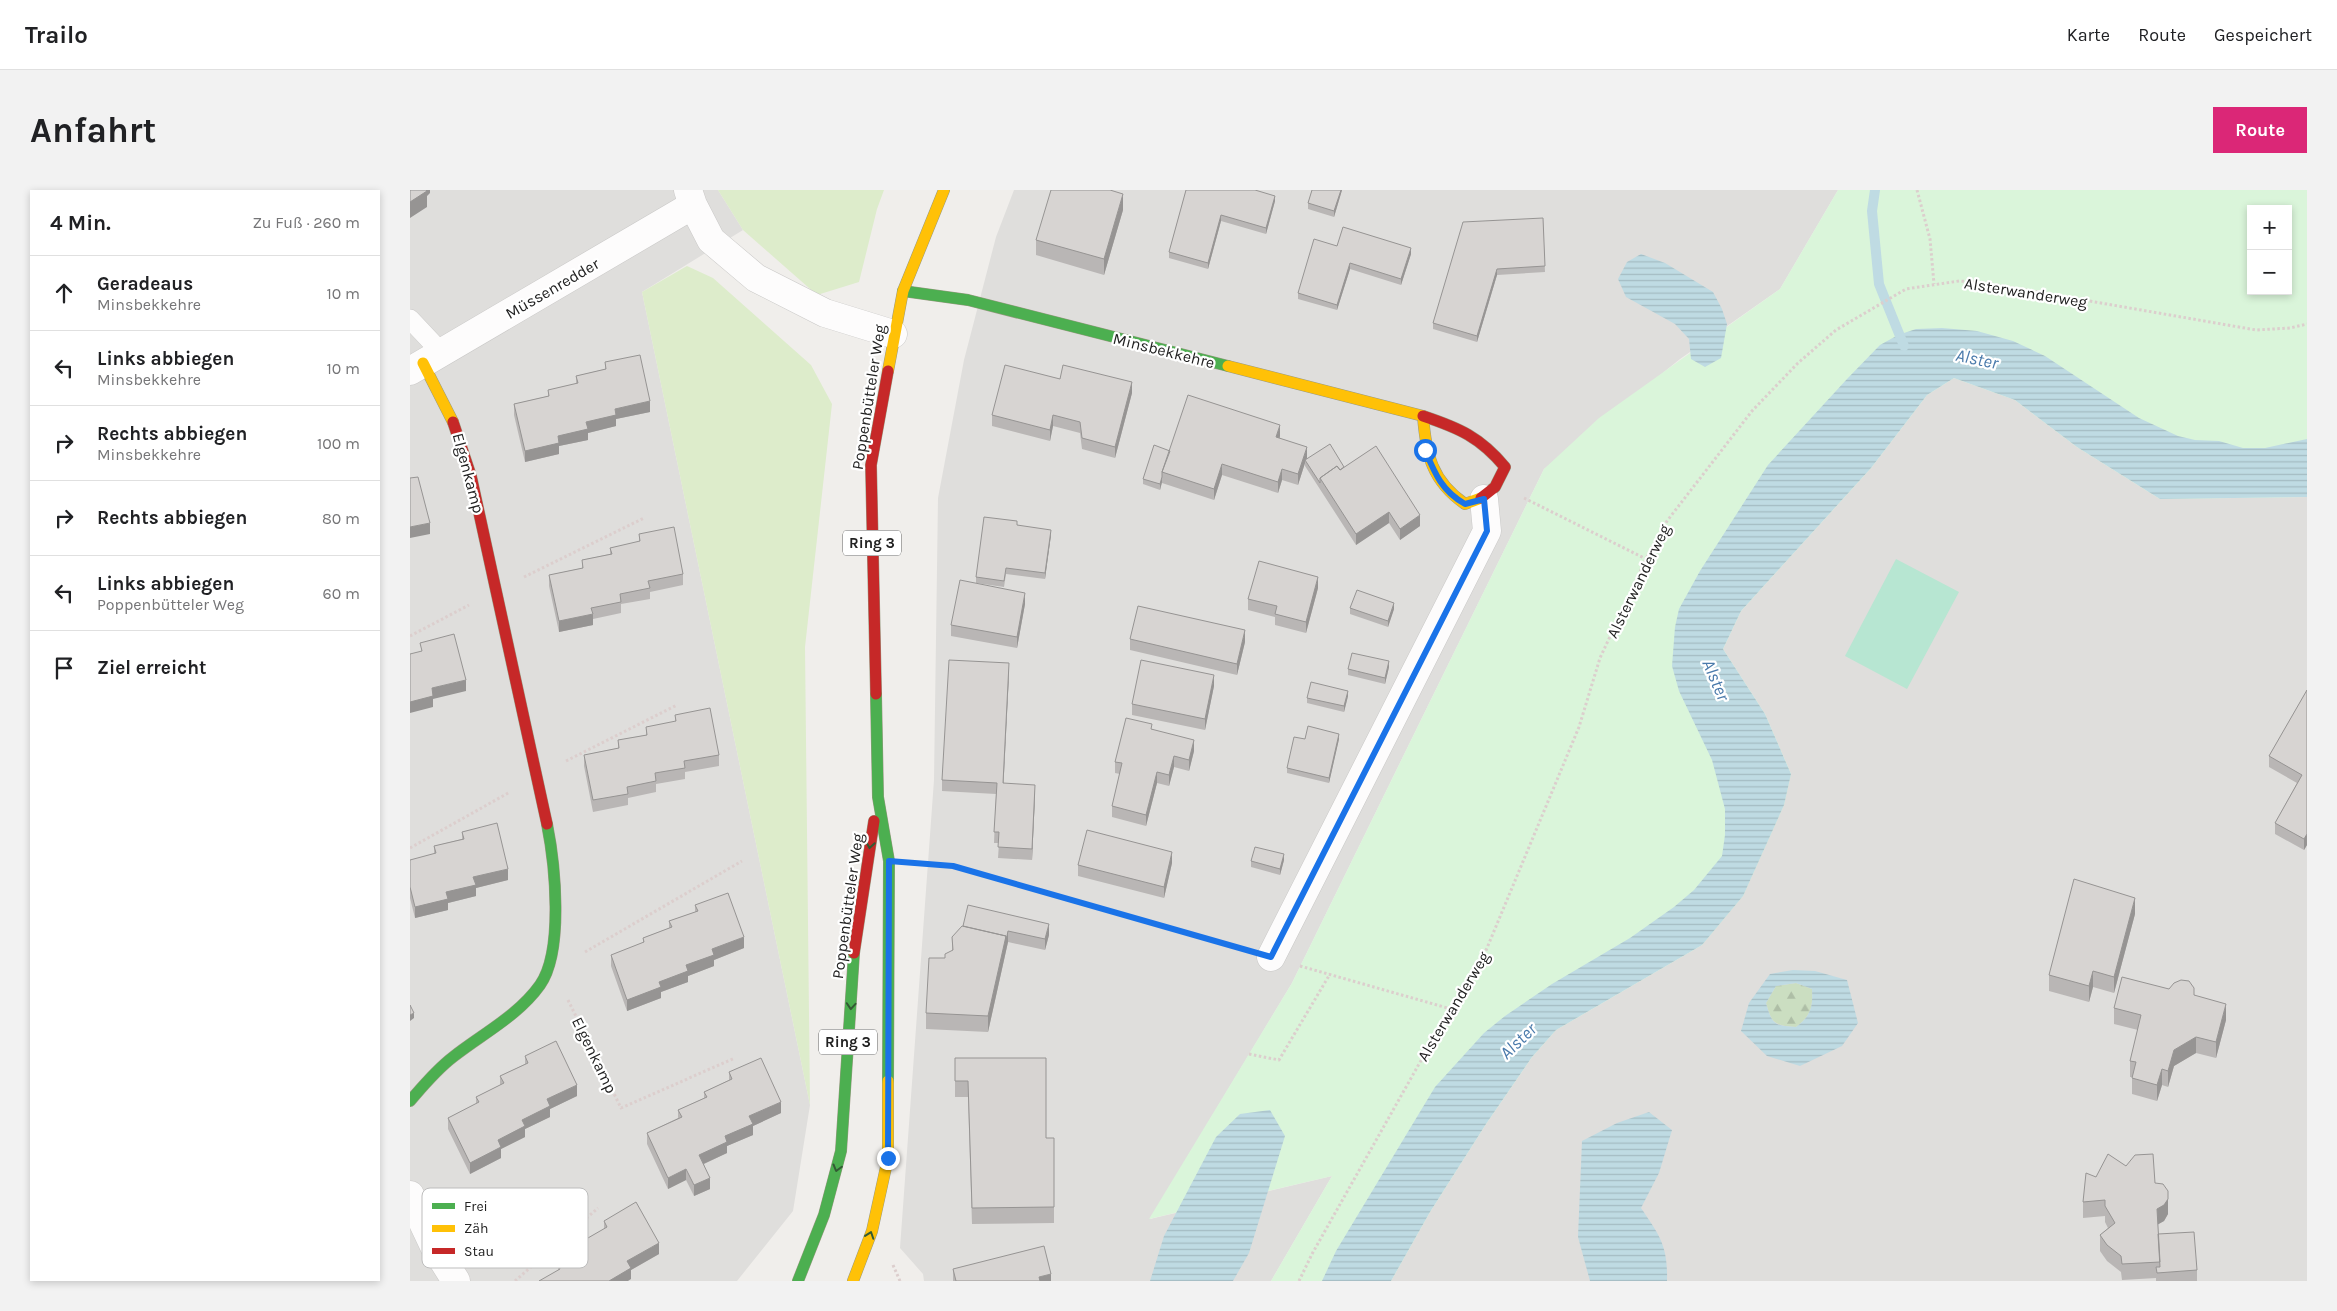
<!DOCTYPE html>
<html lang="de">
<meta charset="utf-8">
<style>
:root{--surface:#fff;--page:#f2f2f2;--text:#202124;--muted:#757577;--line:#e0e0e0;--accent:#db2777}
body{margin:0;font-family:Karla,sans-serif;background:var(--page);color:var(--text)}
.controls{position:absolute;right:15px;top:15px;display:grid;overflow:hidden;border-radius:0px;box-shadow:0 2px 8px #0003}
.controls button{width:45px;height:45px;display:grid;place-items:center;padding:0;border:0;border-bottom:1px solid var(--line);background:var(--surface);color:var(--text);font:25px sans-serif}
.stop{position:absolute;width:15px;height:15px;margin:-11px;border:4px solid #1a73e8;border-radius:50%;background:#fff}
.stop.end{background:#1a73e8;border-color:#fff;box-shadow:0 1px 5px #0008}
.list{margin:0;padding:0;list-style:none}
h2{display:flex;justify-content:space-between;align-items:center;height:65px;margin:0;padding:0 20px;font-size:21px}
h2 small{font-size:16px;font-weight:400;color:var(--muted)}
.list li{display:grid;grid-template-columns:32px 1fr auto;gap:15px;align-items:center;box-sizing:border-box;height:75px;padding:0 20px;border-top:1px solid var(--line)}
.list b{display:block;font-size:19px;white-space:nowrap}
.list p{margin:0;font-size:16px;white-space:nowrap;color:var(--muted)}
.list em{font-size:16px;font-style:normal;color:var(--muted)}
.icon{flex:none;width:28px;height:28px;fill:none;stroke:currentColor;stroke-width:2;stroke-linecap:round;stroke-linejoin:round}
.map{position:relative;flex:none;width:1897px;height:1091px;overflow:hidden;border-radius:0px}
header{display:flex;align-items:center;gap:30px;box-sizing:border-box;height:70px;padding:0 25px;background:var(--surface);border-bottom:1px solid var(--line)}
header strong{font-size:24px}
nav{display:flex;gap:28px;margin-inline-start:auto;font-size:18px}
.intro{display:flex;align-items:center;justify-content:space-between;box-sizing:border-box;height:120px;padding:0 30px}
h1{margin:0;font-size:35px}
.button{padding:12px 22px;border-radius:0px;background:var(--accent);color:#fff;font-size:18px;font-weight:700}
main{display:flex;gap:30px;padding:0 30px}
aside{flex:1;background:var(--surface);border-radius:0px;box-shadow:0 2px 8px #0003}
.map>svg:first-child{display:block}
.residential{fill:#dfdedc}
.grass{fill:#ddeccb}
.forest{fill:url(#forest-firs)}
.park{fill:#daf5da;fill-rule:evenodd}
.pitch{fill:#b7e6d2}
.water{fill:url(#water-rules);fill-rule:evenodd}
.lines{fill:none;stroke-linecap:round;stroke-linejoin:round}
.stream{stroke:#bfdbe3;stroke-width:10}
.lane-casing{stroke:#c9c8c7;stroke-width:20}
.street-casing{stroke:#c9c8c7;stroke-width:29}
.fast-casing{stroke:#999a82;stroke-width:12}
.slow-casing{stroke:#999a82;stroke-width:12}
.jam-casing{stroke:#999a82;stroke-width:12}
.path{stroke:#dccecd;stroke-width:3;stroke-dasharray:2.5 2.5;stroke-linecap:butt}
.lane{stroke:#fdfcfc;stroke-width:19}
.street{stroke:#fdfcfc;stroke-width:28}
.fast{stroke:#4caf50;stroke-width:11}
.slow{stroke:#ffc107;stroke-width:11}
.jam{stroke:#c62828;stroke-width:11}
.wall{fill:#b9b6b5}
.shaded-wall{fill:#969493}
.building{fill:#d7d4d2;stroke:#969493}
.oneway{stroke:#335a34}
.route{stroke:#1a73e8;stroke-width:6}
.labels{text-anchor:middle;stroke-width:4.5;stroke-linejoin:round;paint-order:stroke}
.shield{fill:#fff;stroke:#646464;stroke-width:1}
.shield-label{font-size:15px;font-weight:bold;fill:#222}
.street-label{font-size:16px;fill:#222;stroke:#fff}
.water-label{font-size:18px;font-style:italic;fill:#4a7aab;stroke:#fff}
.key{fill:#fff;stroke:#bdbdbd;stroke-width:1}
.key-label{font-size:14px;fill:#222}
</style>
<header>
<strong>Trailo</strong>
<nav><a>Karte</a><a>Route</a><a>Gespeichert</a></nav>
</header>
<div class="intro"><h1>Anfahrt</h1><a class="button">Route</a></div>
<main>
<aside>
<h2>4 Min.<small>Zu Fuß · 260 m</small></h2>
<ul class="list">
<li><svg class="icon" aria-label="ahead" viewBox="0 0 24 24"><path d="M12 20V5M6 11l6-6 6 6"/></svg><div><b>Geradeaus</b><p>Minsbekkehre</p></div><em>10 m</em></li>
<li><svg class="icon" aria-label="left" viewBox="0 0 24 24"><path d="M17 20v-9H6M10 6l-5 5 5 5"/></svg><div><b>Links abbiegen</b><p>Minsbekkehre</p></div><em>10 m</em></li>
<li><svg class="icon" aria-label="right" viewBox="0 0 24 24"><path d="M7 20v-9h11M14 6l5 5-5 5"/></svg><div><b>Rechts abbiegen</b><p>Minsbekkehre</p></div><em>100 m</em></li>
<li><svg class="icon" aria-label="right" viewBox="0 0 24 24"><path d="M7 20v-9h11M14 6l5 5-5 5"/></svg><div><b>Rechts abbiegen</b></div><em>80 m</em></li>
<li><svg class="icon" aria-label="left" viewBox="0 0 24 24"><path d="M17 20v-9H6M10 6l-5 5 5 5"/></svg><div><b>Links abbiegen</b><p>Poppenbütteler Weg</p></div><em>60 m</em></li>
<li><svg class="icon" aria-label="arrive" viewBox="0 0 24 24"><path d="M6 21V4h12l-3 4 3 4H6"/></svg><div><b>Ziel erreicht</b></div></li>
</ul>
</aside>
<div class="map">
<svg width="1897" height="1091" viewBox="0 0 1897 1091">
<defs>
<pattern id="forest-firs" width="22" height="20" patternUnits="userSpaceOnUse" patternTransform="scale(1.25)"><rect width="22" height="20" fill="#cbdec1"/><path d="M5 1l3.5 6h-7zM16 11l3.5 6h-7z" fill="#aebea6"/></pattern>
<pattern id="water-rules" width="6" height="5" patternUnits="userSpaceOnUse" patternTransform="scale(1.25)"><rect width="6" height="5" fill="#bfdbe3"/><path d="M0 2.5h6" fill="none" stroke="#a4bcc2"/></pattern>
</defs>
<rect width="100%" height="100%" fill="#f0eeeb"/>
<!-- residential -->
<path class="residential" d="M0 0H308L333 40 232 102 400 915 383 1021 327 1091H0Z
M604 0H1428L1370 99 1270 169 1134 279 882 793 740 1029 922 986 861 1091H514L513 1084 490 1058 524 590 528 308 554 170 586 47Z
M1544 188 1605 210 1667 257 1750 309 1897 307V1091H981L1020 1022 1076 934 1122 867 1146 840 1292 755 1381 584 1355 524 1313 459 1331 421 1461 278 1517 205Z"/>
<!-- grass -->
<path class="grass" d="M308 0H474L467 19 449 92 407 105 333 40Z
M277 76 303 88 401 175 422 214 395 457 400 915 232 102Z"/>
<!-- forest -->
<path class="forest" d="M1386 793 1402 799C1403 817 1401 826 1386 837 1364 835 1362 834 1356 813L1366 796Z"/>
<!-- park -->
<path class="park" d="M1428 0H1897V307L1750 309 1667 257 1605 210 1544 188 1517 205 1461 278 1331 421 1313 459 1355 524 1381 584 1374 615 1333 706 1292 755 1146 840 1122 867 1076 934 1020 1022 981 1091H861L922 986 739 1029 882 793 1134 279 1189 228 1370 99ZM1841 19H1878V101H1841Z"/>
<!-- pitch -->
<path class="pitch" d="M1486 369 1549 402 1497 499 1435 466Z"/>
<!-- water -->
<path class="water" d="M1231 64 1255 73 1303 102 1312 119 1317 134 1311 168 1295 177 1281 169 1279 149 1265 134 1216 107 1208 89 1217 72Z
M1532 138 1567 141 1603 151 1635 166 1729 228 1768 246 1785 250 1809 251 1833 258H1855L1897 249V307L1750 309 1667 257 1605 210 1544 188 1517 205 1461 278 1331 421 1313 459 1355 524 1381 584 1374 615 1333 706 1292 755 1146 840 1122 867 1076 934 1020 1022 981 1091H912L926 1061 1025 897 1074 843 1095 826 1142 794 1220 748 1264 717 1284 700 1312 666 1315 645V619L1302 570 1269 501 1262 476 1265 437 1269 419 1290 381 1358 275 1437 189 1470 155 1488 145 1506 139Z
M1383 780 1405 781 1437 790 1448 833 1432 856 1390 876 1357 866 1331 841 1339 813 1360 784ZM1386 793 1402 799C1403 817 1401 826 1386 837 1364 836 1362 834 1356 813L1366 796Z
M860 920 875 946 839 1063 823 1091H740L754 1046 806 947 830 924Z
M1239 922 1262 940 1249 983 1231 1018C1250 1046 1258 1056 1257 1091H1180L1168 1047 1172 951 1207 933Z"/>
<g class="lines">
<!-- stream -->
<path class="stream" d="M1465 0 1462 21 1469 94 1494 156"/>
<!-- lane casing -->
<g class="lane-casing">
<path id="lane" d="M0 129 31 162"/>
</g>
<!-- street casing -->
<g class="street-casing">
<path id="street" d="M283 15 301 50 346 88 415 123 483 144
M0 181 283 15 278 0
M861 767 1077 341 1074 309
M0 1005 24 1056 46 1091"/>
</g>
<!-- fast casing -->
<g class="fast-casing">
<path id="fast" d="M493 101 558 110 818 176
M466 504 468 607 479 671 478 891
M0 911C13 896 26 880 43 867 72 844 108 826 130 795 154 761 145 674 137 634
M388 1091 414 1025 431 961 444 763"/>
</g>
<!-- slow casing -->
<g class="slow-casing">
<path id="slow" d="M13 173 43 232
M818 176 1013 226C1016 265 1022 291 1055 314L1071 308
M478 181 493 101 534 0
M443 1091 462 1041 478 968V891"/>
</g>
<!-- jam casing -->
<g class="jam-casing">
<path id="jam" d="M1013 226C1049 238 1070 247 1095 277L1085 297 1071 308
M43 232 61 286 137 634
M466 504 461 275 478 181
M444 763 464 631"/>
</g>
<!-- path -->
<path class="path" d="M1507 0 1520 49 1524 94
M1114 308 1236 369
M114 387 234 328
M0 446 59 415
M156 571 267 515
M0 658 100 602
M510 674 543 676 832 759
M175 762 332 671
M890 776 1041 819
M158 810 211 918 325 868
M839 864 869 870 920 784
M483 1075 490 1091
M105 1091 188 1018
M889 1091 902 1064 1009 874 1041 819 1067 782 1169 537 1190 468 1236 369 1257 331 1342 221 1388 173 1426 140 1496 99 1549 91 1576 93 1846 140 1880 138 1897 134"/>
<!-- lane -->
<use href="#lane" class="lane"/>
<!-- street -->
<use href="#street" class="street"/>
<!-- fast -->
<use href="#fast" class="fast"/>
<!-- slow -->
<use href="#slow" class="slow"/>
<!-- jam -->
<use href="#jam" class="jam"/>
</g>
<!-- wall -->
<path class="wall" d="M776 0 865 11 856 44 811 31 798 79 759 68V62Z
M902 0H932L924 27 898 19V13Z
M713 20 694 85 626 65V50Z
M1133 28 1135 82 1087 85 1067 152 1023 139V133Z
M927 56 1001 64 991 95 940 79 927 120 888 109V103Z
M195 172 240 222 206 229V236L178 243V250L149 256V264L115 272 104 225V214L138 206V200L166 194V186L195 179Z
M650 189 722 203 705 268 672 259 670 243 643 236 640 251 582 236V225Z
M870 246V248L897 268 896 270 934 277 1010 336 990 350 979 333 946 355 895 276V273L888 295 872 290 868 303 812 285 804 310 752 293V292L750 300 733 294V289L760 261Z
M607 335 641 345 635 389 596 384 594 397 566 393V387Z
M229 344 273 384V395L240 402V409L211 414V423L183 429V435L149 442 139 396V385L172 378V370L200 364V358L229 352Z
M908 398 896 443 865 435V427L838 420V409Z
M615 414 607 458 541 446V435Z
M940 418 984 419 978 437 940 424Z
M720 449 835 452 827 485 720 460Z
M979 477 975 494 938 485V479Z
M599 484 593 593 625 606 622 670 588 668 589 653H584L586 604 532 601V590Z
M804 496 795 540 722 525V514Z
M1897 500V655L1894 660 1865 644V633L1887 593 1859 577V566Z
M938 506 934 522 897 513V508Z
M265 525 309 565V576L275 582V589L246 594V602L218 608V615L183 622 174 576V565L208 558V550L236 545V537L265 532Z
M742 539 784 561 779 581 764 577 759 596 747 593 736 636 702 627V616L710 584 705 583V572Z
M929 549 919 593 877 583V578Z
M52 642 98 690 66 698V706L38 713V720L5 728 0 708V670L24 664V656L52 649Z
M874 670 870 685 841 677V671Z
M762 673 754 708 668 686V675Z
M285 715 334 758 304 770V776L278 786V792L251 802V808L217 821 201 776V765L233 753V748L259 738V731L285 722Z
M1725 724 1704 803 1683 797 1679 812 1639 801V785Z
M553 736 639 745 635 760 598 752 578 842 516 839V823L535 768 542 761V747Z
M1784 805 1816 830 1806 868 1786 863 1764 876 1758 897 1752 895 1747 911 1722 904V887H1720V871L1728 840 1704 834V818Z
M115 866 167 906 140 919V927L115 939V947L91 959V968L60 984 38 939V928L66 914V907L90 895V886L115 874Z
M545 868 636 948H644V1033L562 1034 558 907H545Z
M319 882 371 923 343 936V945L317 956V963L294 974 300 999 284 1006 276 990 258 999 237 954V943L268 928V920L294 908V902L319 890Z
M1716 976 1745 993 1758 1024 1754 1031 1748 1034V1044L1787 1080V1091H1746V1088L1712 1090 1711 1082 1697 1071 1690 1061V1045L1698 1038 1695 1032V1026L1673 1028V1012L1686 987Z
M194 1031 249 1064 221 1080V1089L148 1080V1074L171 1061V1052L194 1039Z
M543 1079 641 1091H543Z"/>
<!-- shaded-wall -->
<path class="shaded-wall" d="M11 0H20V3L17 6V17L0 28V12Z
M931 0H932L924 27V21Z
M713 4V20L694 85V69Z
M865 6V11L856 44V38Z
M811 25V31L798 79V73Z
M1001 58V64L991 95V89Z
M940 73V79L927 120V115Z
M1087 79V85L1067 152V146Z
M722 192V203L705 268V257Z
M240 211V222L206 229V236L178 243V250L149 256V264L115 272V261L148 246 205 219Z
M643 225V236L640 251V240Z
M870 235V246L866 258V247Z
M897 257V268L896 271 895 270V273L888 295V284Z
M812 274V285L804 310V299Z
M872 279V290L868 303V292Z
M752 287V292L750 300V294Z
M979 322V333L946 355V344Z
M1010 325V336L990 350V339Z
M20 333V344L0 348V337Z
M641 340V345L635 389V383Z
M908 387V398L896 443V432Z
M615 403V414L607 458V447Z
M984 413V419L978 437V431Z
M183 424V435L149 442V431Z
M835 440V452L827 485V474Z
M979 471V477L975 494V488Z
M599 473V484L593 604V593Z
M804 485V496L795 540V529Z
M56 490V501L23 509V517L0 523V512L22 498Z
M938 501V506L934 522V516Z
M929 544V549L919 593V588Z
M784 550V561L779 581V570Z
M764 566V577L759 596V585Z
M747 582V593L736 636V625Z
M625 595V606L622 670V659Z
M1897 644V655L1894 660V649Z
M762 662V673L754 708V697Z
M874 664V670L870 685V679Z
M98 679V690L66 698V706L38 713V720L5 728V717L36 702 63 687Z
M1725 708V724L1704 803V787Z
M639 734V745L635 760V749Z
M598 741V752L578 842V826L596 746Z
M334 747V758L304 770V776L278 786V792L251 802V808L217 821V810L249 792 302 759Z
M1683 781V797L1679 812V796Z
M1816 814V830L1806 868V852Z
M4 823V828L0 831V825Z
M1786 847V863L1764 876 1758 897V881L1764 860Z
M1752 879V895L1747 911V895Z
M167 895V906L140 919V927L115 939V947L91 959V968L60 984V973L137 909Z
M371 912V923L343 936V945L317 956V963L289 976V965L339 926Z
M276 979V990L258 999V988Z
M300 988V999L284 1006V995Z
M1758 1009V1024L1754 1031 1747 1035V1019Z
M249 1053V1064L221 1080V1089L218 1091H199L217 1071Z
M641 1084V1091H629V1087Z"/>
<!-- building -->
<path class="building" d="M0 0H16L17 1 0 12Z
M641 0H700L713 4 694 69 626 50Z
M776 0H845L865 6 856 38 811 25 798 73 759 62Z
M902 0H931L924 21 898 13Z
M1133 28 1135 76 1087 79 1067 146 1023 133 1053 32Z
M933 37 1001 58 991 89 940 73 927 115 888 103 904 49 927 56Z
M230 165 240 211 205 219 206 225 176 232 178 239 148 246 149 253 115 261 104 214 139 206 138 200 168 193 166 186 196 179 195 172Z
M595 175 650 189 653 175 722 192 705 257 672 248 670 232 643 225 640 240 582 225Z
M778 205 870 235 866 247 897 257 888 284 872 279 868 292 812 274 804 299 752 282Z
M920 254 934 277 930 280 927 276 910 288V293L895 270Z
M744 255 760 261 752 282V287L750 294 733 289Z
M966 256 1010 325 990 339 979 322 946 344 910 288 927 276 930 280Z
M8 287 20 333 0 337V288Z
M574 327 607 331V335L641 340 635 383 596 378 594 391 566 387Z
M264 337 273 384 238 391 240 398 210 404 211 412 181 418 183 424 149 431 139 385 173 378 172 370 202 364 200 358 230 351 229 344Z
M849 371 908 387 896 432 865 424 867 416 838 409Z
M550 390 615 403 607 447 541 435Z
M947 400 984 413 978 431 940 418Z
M728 416 835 440 827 474 720 449Z
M44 444 56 490 22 498 23 506 0 512V464L12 461 10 453Z
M942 463 979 471 975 488 938 479Z
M539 470 599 473 593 593 625 595 622 659 588 657 589 642H584L587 593 532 590Z
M731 470 804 485 795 529 722 514Z
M901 492 938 501 934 516 897 508Z
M1897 500V644L1894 649 1865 633 1892 585 1859 566Z
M300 518 309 565 274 571 275 578 245 583 246 591 217 597 218 604 183 610 174 565 209 558 208 550 237 545 236 537 266 531 265 525Z
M716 528 742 534 741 539 784 550 779 570 764 566 759 585 747 582 736 625 702 616 712 573 705 572Z
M898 536 929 544 919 588 877 578 884 547 895 549Z
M87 633 98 679 63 687 66 695 36 702 38 709 5 717 0 697V670L26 663 24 656 54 649 52 642Z
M677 640 762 662 754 697 668 675Z
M845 657 874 664 870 679 841 671Z
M1664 689 1725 708 1704 787 1683 781 1679 796 1639 785Z
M318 703 334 747 302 759 304 765 276 775 278 781 249 792 251 797 217 810 201 765 234 752 233 748 262 737 259 731 288 721 285 715Z
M558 715 639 734 635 749 598 741 596 751V746L553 736Z
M552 736 596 746 578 826 516 823 519 768H535V764L543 760 542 747Z
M1712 787 1759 799 1764 793 1771 790 1779 791 1784 798V805L1816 814 1806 852 1786 847 1764 860 1758 881 1752 879 1747 895 1722 888 1726 872 1720 871 1731 825 1704 818Z
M0 815 4 823 0 825Z
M146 851 167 895 137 909 140 916 112 930 115 936 88 950 91 957 60 973 38 928 69 912 66 907 94 893 90 886 118 873 115 866Z
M351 868 371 912 339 926 343 934 315 946 317 952 289 965 300 988 284 995 276 979 258 988 237 943 272 927 268 920 297 907 294 902 322 889 319 882Z
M545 868H636V948H644V1017L562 1018 558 891H545Z
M1698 964 1716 976 1725 965 1743 964 1745 993 1753 994 1758 1001V1009L1754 1015 1747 1019 1750 1072 1712 1074 1711 1066 1697 1055 1690 1045 1705 1033 1695 1016V1010L1673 1012 1676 983 1686 987Z
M226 1012 249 1053 217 1071 221 1078 199 1091H129L150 1079 148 1074 174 1059 171 1052 197 1037 194 1031Z
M1784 1042 1787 1080 1747 1083 1746 1077H1750L1748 1044Z
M634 1056 641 1084 629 1087 630 1091H546L543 1079Z"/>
<!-- one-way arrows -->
<defs><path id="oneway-chevron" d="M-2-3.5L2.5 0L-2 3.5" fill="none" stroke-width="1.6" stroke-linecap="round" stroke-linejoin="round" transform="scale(1.25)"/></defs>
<g class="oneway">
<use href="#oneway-chevron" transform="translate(460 655) rotate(99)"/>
<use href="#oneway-chevron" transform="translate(441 816) rotate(94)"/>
<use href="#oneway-chevron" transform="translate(427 978) rotate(105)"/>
<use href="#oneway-chevron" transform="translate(460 1045) rotate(-71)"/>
</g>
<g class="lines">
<!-- route -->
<path class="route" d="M478 968 479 671 543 676 861 767 1077 341 1074 309 1055 314C1032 301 1025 284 1015 260"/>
</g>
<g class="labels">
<!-- shield labels -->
<g class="shield">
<rect x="433" y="340.5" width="58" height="25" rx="4"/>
<rect x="409" y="839.5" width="58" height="25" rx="4"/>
</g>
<g class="shield-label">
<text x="462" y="358">Ring 3</text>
<text x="438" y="857">Ring 3</text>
</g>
<!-- street labels -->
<g class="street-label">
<text transform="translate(142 98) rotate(-30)" y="6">Müssenredder</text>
<text transform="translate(1616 102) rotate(9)" y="6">Alsterwanderweg</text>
<text transform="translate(754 160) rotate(14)" y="6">Minsbekkehre</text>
<text transform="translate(458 207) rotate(-81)" y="6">Poppenbütteler Weg</text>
<text transform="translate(59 283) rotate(75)" y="6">Elgenkamp</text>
<text transform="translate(1228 391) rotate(-64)" y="6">Alsterwanderweg</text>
<text transform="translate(437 716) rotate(-82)" y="6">Poppenbütteler Weg</text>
<text transform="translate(1043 816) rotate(-59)" y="6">Alsterwanderweg</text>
<text transform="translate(185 865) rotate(64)" y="6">Elgenkamp</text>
</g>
<!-- water labels -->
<g class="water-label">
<text transform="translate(1567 169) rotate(12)" y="6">Alster</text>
<text transform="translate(1306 490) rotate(67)" y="6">Alster</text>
<text transform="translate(1108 851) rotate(-44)" y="6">Alster</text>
</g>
</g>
<!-- legend -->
<rect x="12" y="998" width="166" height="80" rx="8" class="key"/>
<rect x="22" y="1013" width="23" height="6" fill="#4caf50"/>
<rect x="22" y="1035" width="23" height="7" fill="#ffc107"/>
<rect x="22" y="1058" width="23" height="6" fill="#c62828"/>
<g class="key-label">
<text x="54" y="1021">Frei</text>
<text x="54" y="1043">Zäh</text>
<text x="54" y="1066">Stau</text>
</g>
</svg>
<div class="controls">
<button>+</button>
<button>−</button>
</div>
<div class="stop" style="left:1015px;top:260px"></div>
<div class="stop end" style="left:478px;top:968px"></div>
</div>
</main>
